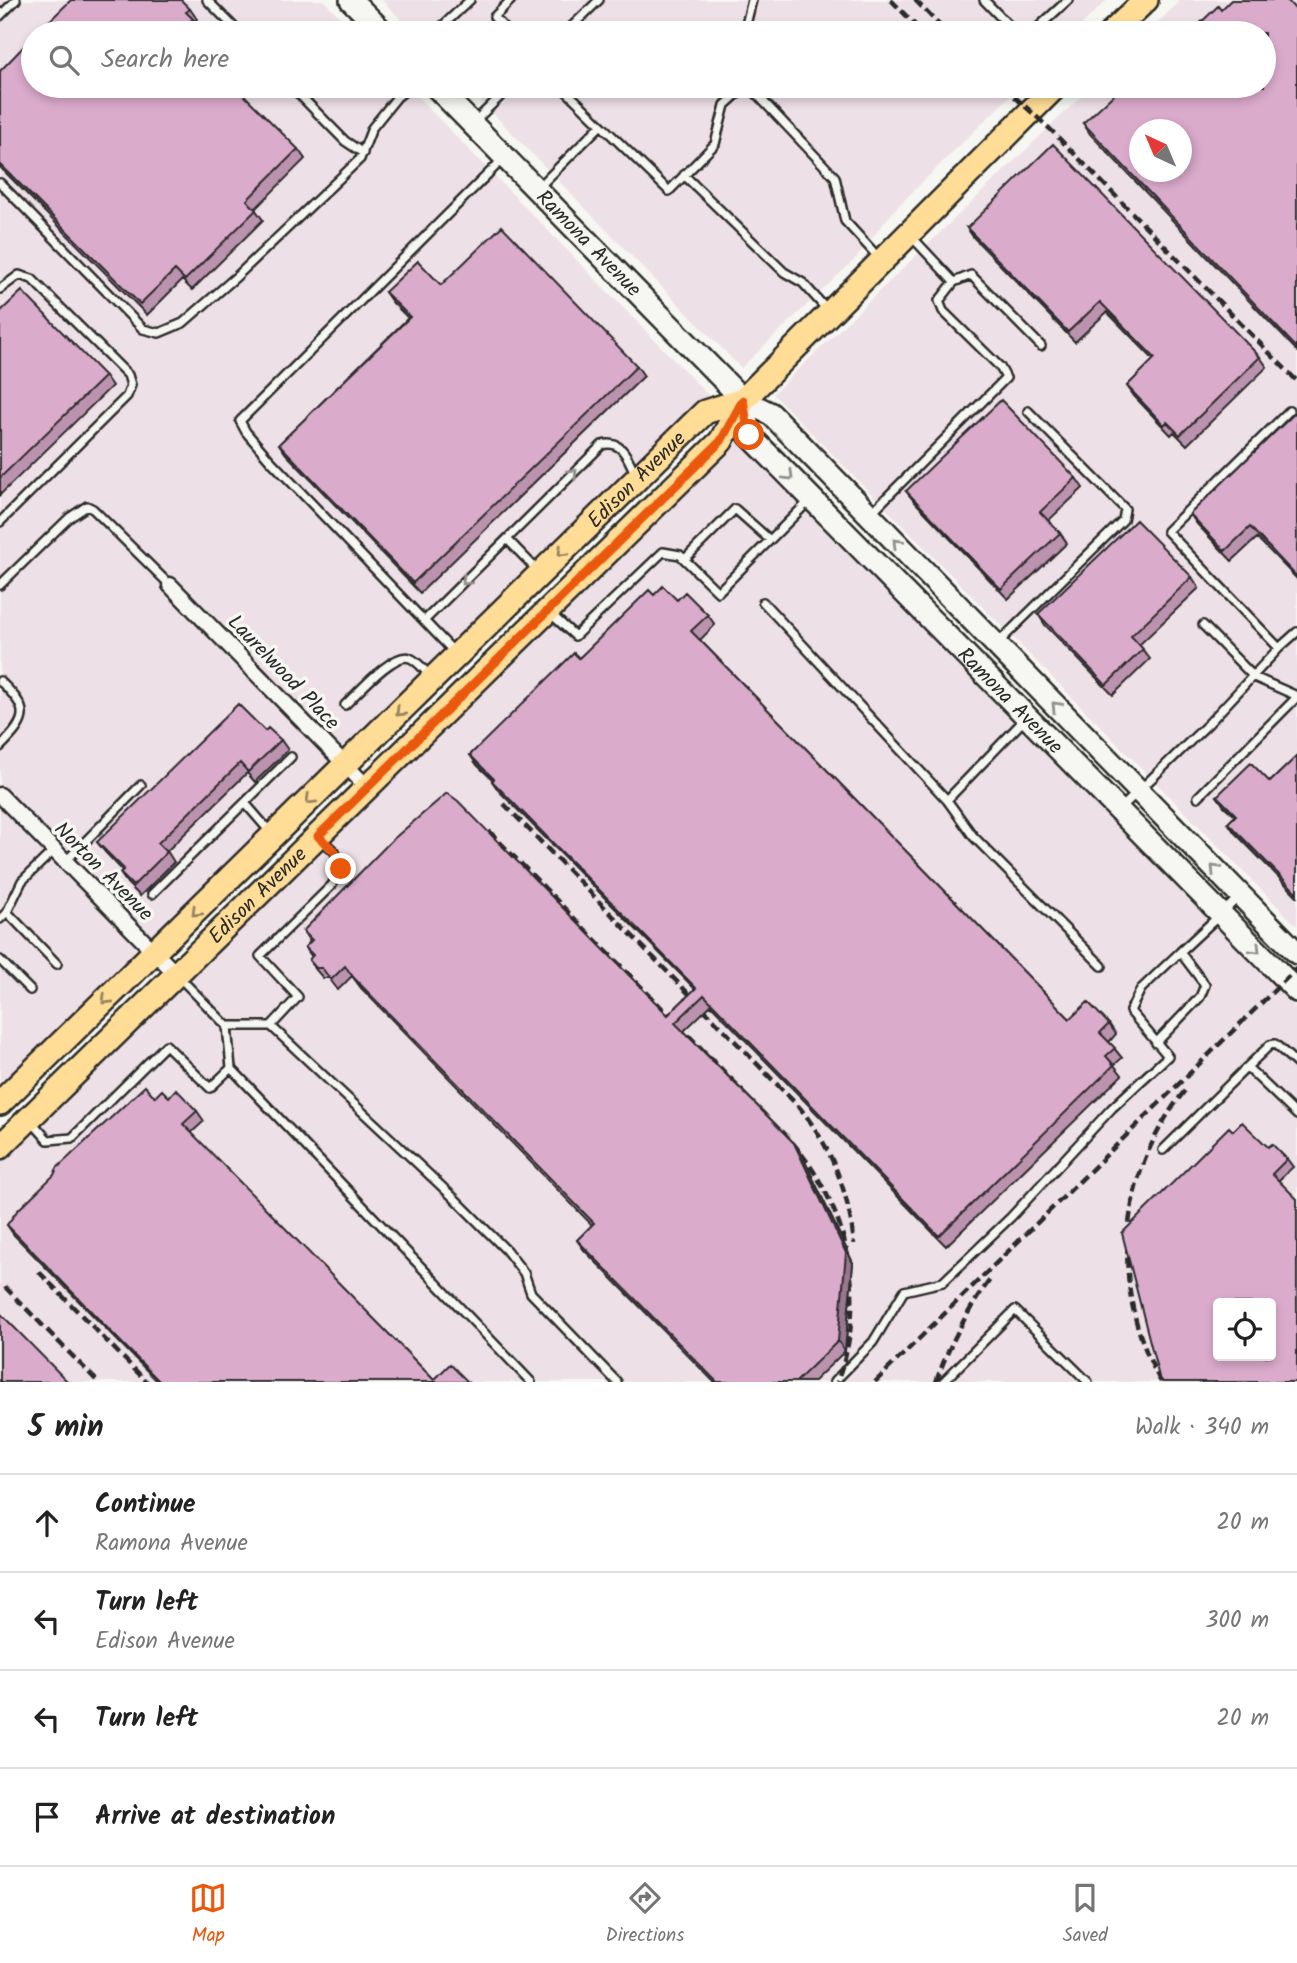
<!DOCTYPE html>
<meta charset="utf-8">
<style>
:root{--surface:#fff;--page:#f6f6f6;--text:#222;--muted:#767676;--line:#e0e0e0;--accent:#ea580c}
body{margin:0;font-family:Kalam,sans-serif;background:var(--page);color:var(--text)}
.controls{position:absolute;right:21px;bottom:21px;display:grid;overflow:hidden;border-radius:7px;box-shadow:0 4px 10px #0003}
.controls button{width:63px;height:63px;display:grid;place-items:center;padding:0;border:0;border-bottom:2px solid var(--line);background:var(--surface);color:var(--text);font:35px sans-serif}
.compass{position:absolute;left:1129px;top:119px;width:63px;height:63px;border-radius:50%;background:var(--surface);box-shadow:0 4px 10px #0003;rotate:316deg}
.stop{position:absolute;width:21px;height:21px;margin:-16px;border:5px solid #ea580c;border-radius:50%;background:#fff}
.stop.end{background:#ea580c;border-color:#fff;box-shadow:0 2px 7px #0008}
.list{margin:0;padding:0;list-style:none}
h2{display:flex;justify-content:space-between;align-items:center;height:91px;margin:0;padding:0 28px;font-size:30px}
h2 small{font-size:23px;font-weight:400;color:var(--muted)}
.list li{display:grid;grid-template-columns:46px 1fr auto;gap:21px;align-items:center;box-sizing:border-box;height:98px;padding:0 28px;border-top:2px solid var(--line)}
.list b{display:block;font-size:26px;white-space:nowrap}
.list p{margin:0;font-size:23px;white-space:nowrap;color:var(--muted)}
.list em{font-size:23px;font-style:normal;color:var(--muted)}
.icon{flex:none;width:38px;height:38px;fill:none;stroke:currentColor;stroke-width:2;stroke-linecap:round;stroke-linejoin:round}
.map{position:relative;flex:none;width:1297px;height:1382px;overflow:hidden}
.search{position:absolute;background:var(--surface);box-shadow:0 4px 10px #0003;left:21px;right:21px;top:21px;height:77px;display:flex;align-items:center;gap:18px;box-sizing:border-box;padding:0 24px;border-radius:38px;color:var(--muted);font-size:26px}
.sheet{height:483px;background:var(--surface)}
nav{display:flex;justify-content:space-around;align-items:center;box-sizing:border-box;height:98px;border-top:2px solid var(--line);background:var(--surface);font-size:19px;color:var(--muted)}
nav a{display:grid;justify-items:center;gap:4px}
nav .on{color:var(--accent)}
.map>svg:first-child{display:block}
.built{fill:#eee0e7;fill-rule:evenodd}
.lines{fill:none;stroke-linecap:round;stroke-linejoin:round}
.lane-casing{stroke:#2b2b2b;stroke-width:12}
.street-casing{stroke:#2b2b2b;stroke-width:19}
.secondary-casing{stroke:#2b2b2b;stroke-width:26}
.primary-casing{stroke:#2b2b2b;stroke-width:28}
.lane{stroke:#f6f6f2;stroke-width:7}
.street{stroke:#f6f6f2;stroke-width:14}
.secondary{stroke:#f6f6f2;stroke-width:21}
.primary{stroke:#ffdd96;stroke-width:23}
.rail{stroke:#2b2b2b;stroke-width:4.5;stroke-dasharray:10 5;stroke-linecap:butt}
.wall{fill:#bc93af;stroke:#2b2b2b;stroke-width:2}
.shaded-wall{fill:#99788f;stroke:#2b2b2b;stroke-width:2}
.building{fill:#dbabcc;stroke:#2b2b2b;stroke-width:2;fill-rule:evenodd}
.oneway{stroke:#90908e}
.oneway2{stroke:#958460}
.route{stroke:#ea580c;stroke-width:9}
.labels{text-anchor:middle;stroke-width:7;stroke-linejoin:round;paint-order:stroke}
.street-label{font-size:21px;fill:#2b2b2b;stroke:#f6f6f2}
</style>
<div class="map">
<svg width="1297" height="1382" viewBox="0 0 1297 1382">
<rect width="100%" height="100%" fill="#f6f6f2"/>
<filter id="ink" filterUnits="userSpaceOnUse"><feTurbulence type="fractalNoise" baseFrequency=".0143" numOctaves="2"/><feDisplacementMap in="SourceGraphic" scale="14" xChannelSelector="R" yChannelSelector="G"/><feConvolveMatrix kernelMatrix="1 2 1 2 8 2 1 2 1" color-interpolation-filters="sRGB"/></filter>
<g filter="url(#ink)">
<!-- built -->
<path class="built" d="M0 0H323L356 33H33V86H407L710 397 0 1087Z
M382 0H1107L1073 33H414Z
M1181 0H1297V926L773 394 1092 86H1264V33H1147ZM1140 130H1182V172H1140Z
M466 86H1020L895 209 855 259 741 368Z
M739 441 1297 1009V1382H0V1161ZM1218 1303H1271V1356H1218Z"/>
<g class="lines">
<!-- lane casing -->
<g class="lane-casing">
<path id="lane" d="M207 0 240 33
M984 0 1016 33
M0 16 16 0
M435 33 470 0
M509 33 494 17 511 0
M565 33 599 0
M744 33 752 0
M1032 33 1068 0
M291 86 345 141 363 153
M561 86 601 125
M749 86 835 177 845 221 879 258
M473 123 511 86
M684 175 784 272 803 283 828 311
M0 183 143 329 159 333 183 323 237 276 360 159 372 128 397 97 411 86
M537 189 601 125 669 191 715 144 725 105 746 86
M911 236 954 282 971 275 1041 346
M0 289 19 275 32 279 128 375 131 385 127 396 0 522
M872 512 1006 378 1000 367 943 311 939 301 954 282
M507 539 538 571
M685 559 735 509 770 540
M0 585 69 518 87 506 93 509 170 585
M763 602 947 800 973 836 1102 966
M551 614 575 636 663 552 680 555 718 592 811 499
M424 621 602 445C622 439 628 459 635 473
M1203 625 1254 677 1297 696
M999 642 1123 520 1125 509 1028 411
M1279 648 1297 632
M455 653 270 460 246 432 240 421 502 160
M0 681C29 709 30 718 0 747
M345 705C357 694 394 651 410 658 418 661 424 670 430 676
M1198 797 1297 697
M947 800 1024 720
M245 803 271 833
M1119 810 1208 724 1279 648 1167 531 1289 411
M66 861 141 785
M152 894 291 757
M7 912 57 964
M0 919 7 912 22 881 54 850
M1180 952 1238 898
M0 960 30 990
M227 1026H271L298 997 260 956 332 885 341 869 335 852 321 839
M271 1026 454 1198 506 1250 524 1273 531 1293 617 1382
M1247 1067 1270 1045 1275 1044 1297 1064
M231 1068 531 1382
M32 1122 48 1140 72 1138 166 1045 210 1088 231 1068 227 1026 178 976
M1163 1150 1247 1067 1297 1115
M834 1382 873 1342 904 1291 943 1282 1011 1217 1112 1108 1168 1056 1130 1011 1141 989 1180 952 1205 985 1200 997 1156 1043
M943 1382 1015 1310 1088 1382"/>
</g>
<!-- street casing -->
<g class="street-casing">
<path id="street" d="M170 585 368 788
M0 795 177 975"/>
</g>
<!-- secondary casing -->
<g class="secondary-casing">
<g id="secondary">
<path d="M351 0 384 33"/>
<path id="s1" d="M435 86 743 400 771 414 1297 953"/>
<path id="s2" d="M743 400 749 435 1297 991"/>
</g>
</g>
<!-- primary casing -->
<g class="primary-casing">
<g id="primary">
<path d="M1111 33 1146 0"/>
<path id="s3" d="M0 1103 705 412 743 400"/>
<path id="s4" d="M0 1147 721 441 743 400 1056 86"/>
</g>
</g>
<!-- lane -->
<use href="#lane" class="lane"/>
<!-- street -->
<use href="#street" class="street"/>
<!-- secondary -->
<use href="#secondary" class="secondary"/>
<!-- primary -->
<use href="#primary" class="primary"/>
<!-- rail -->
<path class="rail" d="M891 0 923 33
M915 0 947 33
M1003 86 1050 129 1297 381
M504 804 800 1108C832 1148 849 1193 854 1244
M489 831 743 1091
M782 1131C846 1198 871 1294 837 1382
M39 1272 147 1382
M5 1287 98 1382
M875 1382 1297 968
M936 1382C949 1345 968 1309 992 1277
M1161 1382C1108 1288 1118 1172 1187 1088"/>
</g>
<!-- wall -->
<path class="wall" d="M190 9 197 19 194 21 200 30 196 33H37Z
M1221 10 1297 11V351L1090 134 1083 123 1264 86Z
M0 71 298 149 305 159 255 209 263 220 192 290 182 280 147 315 0 167Z
M967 228 1260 357 1267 367 1187 445 1174 432 1171 435 1134 396 1127 386 1154 360 1107 312 1075 342 974 238Z
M441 285 637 366 644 376 420 593 286 454 279 444 408 318 392 302 385 292Z
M0 312 105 376 112 386 0 495Z
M1297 411V579L1257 538 1232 561 1197 524 1190 514Z
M1076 478 1083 488 1048 521 1060 533 1067 543 1008 599 914 501 906 491Z
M1192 577 1199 588 1139 645 1150 659 1113 695 1045 625 1038 614Z
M654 595 677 600 708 615 715 625 700 640 1070 1019 1109 1024 1116 1034 1109 1042 1122 1058 1114 1065 1122 1075 946 1246 711 1005 684 1031 794 1143 801 1153 853 1263 845 1351 813 1382H714L584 1250 577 1240 592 1225 361 988 352 976 338 990 329 978H323L316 970 309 960 312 957 305 947 310 942 303 931 668 1015 695 989 499 791 492 781 493 780 477 765 470 755 579 658Z
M281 740 288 750 255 782 247 773 167 851 174 862 140 896 127 883 120 873 122 870 105 852 97 842Z
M1297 756V896L1235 833 1228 823 1235 816 1224 806 1217 796 1270 782Z
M155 1097H169L197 1111 204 1121 191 1133 434 1380 468 1382H158L14 1235 7 1225Z
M1233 1131 1268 1147 1287 1159 1293 1167 1279 1180 1297 1382H1162L1159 1377Z"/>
<!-- shaded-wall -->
<path class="shaded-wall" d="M794 1143 801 1153 853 1263 845 1351 838 1341Z"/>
<!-- building -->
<path class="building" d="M71 0H181L190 9 186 12 193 19 181 31 183 33H37Z
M1231 0H1287L1297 11V348L1083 123 1123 86H1264V33H1190L1218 6 1221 10ZM1139 130H1181V172H1139Z
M33 37V86H235L298 149 247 200 256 210 185 280 175 270 140 304 0 164V71Z
M1053 144 1260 357 1180 435 1167 422 1164 425 1127 386 1155 358 1100 302 1068 332 967 228Z
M502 226 637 366 413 583 279 444 410 317 385 292 418 261 441 285Z
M22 291 105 376 0 478V312Z
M1001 400 1076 478 1040 512 1060 533 1001 589 906 491Z
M1297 411V577L1250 527 1225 551 1190 514Z
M1136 520 1192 577 1131 636 1143 649 1106 685 1038 614Z
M663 586 677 600 685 592 708 615 691 631 1070 1019 1088 1002 1109 1024 1100 1033 1115 1048 1106 1056 1114 1065 939 1236 704 995 675 1023 794 1143 846 1253 838 1341 796 1382H717L577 1240 594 1223 354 978 345 966 331 980 322 968H316L309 960 313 955 305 947 312 940 303 931 391 841 447 793 458 801 668 1015 696 988 492 781 494 779 470 755 574 653 579 658 649 590 654 595Z
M238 704 265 731 268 728 281 740 248 772 240 763 158 843 167 852 133 886 120 873 124 869 97 842Z
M1297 756V893L1228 823 1236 815 1217 796 1251 763 1270 782Z
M145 1086 155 1097 162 1090 169 1097 176 1089 197 1111 183 1124 434 1380 450 1364 468 1382H160L7 1225 17 1211 54 1175 57 1168Z
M1242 1122 1268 1147 1272 1144 1287 1159 1272 1174 1297 1199V1382H1163L1159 1377 1122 1233 1229 1127 1233 1131ZM1218 1303H1271V1356H1218Z
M0 1313 68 1382H0Z"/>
<!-- one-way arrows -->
<defs><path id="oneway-chevron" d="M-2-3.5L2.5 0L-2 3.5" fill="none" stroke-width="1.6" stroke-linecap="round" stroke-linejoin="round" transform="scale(1.75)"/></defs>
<g class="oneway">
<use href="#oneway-chevron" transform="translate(573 473) rotate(-45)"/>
<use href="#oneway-chevron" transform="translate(789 476) rotate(45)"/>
<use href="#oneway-chevron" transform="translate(897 543) rotate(-134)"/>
<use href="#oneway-chevron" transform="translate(466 581) rotate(134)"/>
<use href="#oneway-chevron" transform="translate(1056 706) rotate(-134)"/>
<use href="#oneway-chevron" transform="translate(1215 869) rotate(-134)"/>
<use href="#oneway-chevron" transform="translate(1256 949) rotate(45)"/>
</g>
<g class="oneway2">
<use href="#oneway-chevron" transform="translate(562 552) rotate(136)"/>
<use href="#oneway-chevron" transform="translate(400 712) rotate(135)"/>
<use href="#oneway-chevron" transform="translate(310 800) rotate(136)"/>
<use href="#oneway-chevron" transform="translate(196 912) rotate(135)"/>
<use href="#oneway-chevron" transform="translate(106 1000) rotate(136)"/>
</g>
</g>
<g class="lines" filter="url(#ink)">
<!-- route -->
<path class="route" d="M341 869 335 852 318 836 721 441 743 400 749 435"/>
</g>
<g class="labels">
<!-- street labels -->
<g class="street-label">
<text dy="7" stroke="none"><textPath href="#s1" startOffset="220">Ramona Avenue</textPath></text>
<text dy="7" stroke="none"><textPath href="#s3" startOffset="891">Edison Avenue</textPath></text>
<text transform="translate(284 672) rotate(46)" y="7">Laurelwood Place</text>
<text dy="7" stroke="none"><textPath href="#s2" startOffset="408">Ramona Avenue</textPath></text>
<text transform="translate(104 871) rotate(45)" y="7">Norton Avenue</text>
<text dy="7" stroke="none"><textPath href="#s4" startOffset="360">Edison Avenue</textPath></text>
</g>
</g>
</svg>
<div class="controls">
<button><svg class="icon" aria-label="locate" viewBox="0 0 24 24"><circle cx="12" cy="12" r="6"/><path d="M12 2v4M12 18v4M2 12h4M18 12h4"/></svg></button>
</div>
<svg class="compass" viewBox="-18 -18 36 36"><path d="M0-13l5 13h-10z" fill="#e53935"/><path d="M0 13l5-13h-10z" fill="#767676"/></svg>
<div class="stop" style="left:749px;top:435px"></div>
<div class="stop end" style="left:341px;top:869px"></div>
<div class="search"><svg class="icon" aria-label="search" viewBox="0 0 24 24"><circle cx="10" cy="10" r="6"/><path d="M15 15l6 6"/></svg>Search here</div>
</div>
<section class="sheet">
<h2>5 min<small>Walk · 340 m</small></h2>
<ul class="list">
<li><svg class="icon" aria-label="ahead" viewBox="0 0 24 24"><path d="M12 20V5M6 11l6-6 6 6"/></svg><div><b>Continue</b><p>Ramona Avenue</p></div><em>20 m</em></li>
<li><svg class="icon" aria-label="left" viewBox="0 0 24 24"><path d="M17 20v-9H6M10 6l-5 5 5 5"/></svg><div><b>Turn left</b><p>Edison Avenue</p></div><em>300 m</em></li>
<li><svg class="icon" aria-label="left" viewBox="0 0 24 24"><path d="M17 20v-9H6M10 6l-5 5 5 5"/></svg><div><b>Turn left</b></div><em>20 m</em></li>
<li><svg class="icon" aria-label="arrive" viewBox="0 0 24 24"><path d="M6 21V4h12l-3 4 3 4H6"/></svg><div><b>Arrive at destination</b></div></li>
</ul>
</section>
<nav>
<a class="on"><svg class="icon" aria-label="map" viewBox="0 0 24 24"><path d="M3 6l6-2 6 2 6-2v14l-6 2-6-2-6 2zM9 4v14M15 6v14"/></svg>Map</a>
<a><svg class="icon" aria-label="directions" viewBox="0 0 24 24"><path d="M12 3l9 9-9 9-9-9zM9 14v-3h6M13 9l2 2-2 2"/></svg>Directions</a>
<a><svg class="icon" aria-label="saved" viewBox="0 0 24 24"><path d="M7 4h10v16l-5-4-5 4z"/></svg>Saved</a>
</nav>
